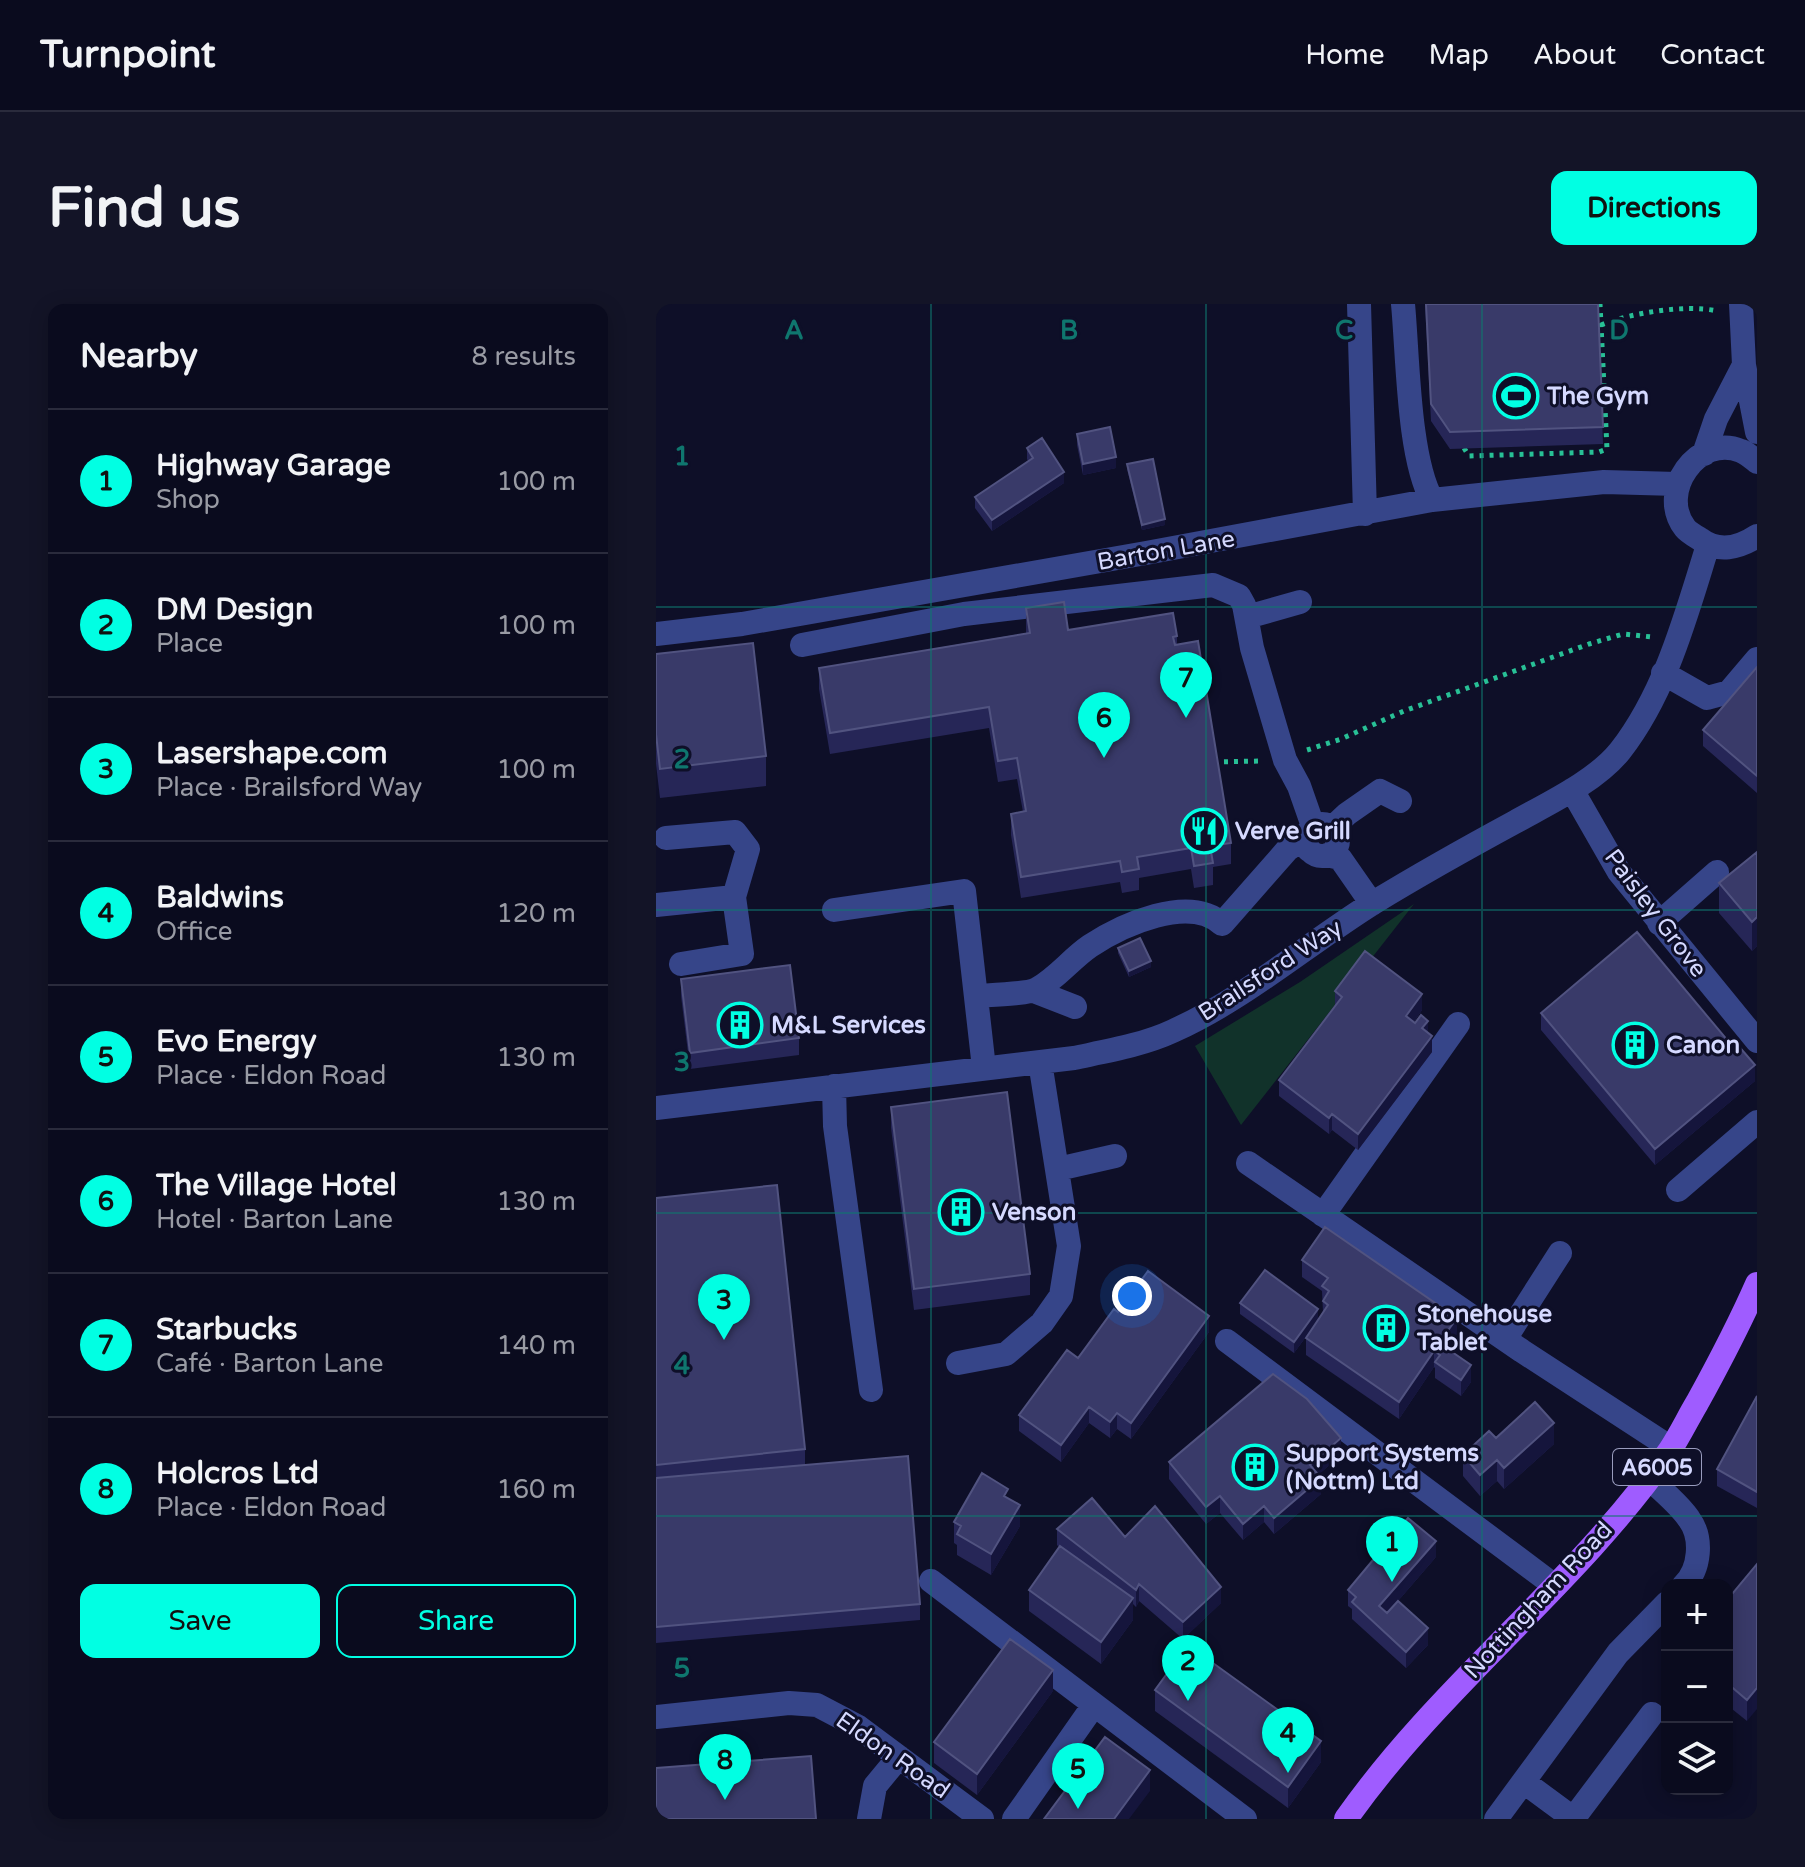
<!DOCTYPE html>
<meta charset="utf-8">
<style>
:root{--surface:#0a0b1e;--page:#131427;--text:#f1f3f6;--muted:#999ba4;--line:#2a2b3c;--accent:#01ffe3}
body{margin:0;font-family:"Varela Round",sans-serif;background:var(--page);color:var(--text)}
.controls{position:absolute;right:24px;bottom:24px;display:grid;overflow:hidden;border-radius:16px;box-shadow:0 4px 20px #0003}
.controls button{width:72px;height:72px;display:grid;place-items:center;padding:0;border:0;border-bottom:2px solid var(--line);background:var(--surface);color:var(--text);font:40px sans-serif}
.you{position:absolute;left:476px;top:992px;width:28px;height:28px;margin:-20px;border:6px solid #fff;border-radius:50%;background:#1a73e8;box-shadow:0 0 0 12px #1a73e833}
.badge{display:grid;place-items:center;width:52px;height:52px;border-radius:50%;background:var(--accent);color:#111;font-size:26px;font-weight:700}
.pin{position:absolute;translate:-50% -66px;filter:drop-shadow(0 2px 4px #0008)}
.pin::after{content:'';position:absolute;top:42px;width:28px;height:24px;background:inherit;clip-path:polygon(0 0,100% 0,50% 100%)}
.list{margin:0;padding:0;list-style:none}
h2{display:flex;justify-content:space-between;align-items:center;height:104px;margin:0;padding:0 32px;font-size:34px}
h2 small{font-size:26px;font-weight:400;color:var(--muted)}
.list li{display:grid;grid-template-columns:52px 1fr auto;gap:24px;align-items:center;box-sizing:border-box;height:144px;padding:0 32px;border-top:2px solid var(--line)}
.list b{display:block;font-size:30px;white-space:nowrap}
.list p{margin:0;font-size:26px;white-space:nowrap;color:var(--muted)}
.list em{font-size:26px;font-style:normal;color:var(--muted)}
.actions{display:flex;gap:16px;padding:24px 32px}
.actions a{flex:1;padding:18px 0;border:2px solid var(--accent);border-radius:16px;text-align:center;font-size:28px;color:var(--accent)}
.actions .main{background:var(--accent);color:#111}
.icon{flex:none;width:44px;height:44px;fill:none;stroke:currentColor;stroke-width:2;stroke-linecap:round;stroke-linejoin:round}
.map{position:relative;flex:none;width:1101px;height:1515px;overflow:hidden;border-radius:16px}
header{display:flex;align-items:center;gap:48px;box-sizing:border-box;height:112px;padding:0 40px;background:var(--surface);border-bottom:2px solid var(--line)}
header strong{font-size:38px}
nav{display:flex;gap:44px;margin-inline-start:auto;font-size:28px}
.intro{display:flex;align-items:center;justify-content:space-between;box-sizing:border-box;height:192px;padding:0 48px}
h1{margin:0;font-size:56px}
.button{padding:20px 36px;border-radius:16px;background:var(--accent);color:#111;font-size:28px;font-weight:700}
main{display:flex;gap:48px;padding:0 48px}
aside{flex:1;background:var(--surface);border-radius:16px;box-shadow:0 4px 20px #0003}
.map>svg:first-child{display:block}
.green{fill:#11322a}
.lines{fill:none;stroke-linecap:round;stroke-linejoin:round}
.path{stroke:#28c096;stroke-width:5;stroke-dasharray:4 6;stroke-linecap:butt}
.minor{stroke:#364589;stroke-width:24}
.major{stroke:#9f5cff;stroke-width:24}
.wall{fill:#262657}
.shaded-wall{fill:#15153c}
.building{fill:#393a69;stroke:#515380;stroke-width:2}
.grid{fill:none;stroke:#0f766e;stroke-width:2;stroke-opacity:0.55}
.labels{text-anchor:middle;stroke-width:6;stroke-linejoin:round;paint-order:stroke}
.shield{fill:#0e0f28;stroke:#999cbe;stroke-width:2}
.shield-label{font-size:22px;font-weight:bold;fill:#d5d9ff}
.poi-label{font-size:24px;font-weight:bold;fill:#d5d9ff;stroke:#0e0f28;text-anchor:start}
.street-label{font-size:24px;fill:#d5d9ff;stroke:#0e0f28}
.grid-label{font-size:26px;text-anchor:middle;font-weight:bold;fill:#0f766e;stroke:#0e0f28;stroke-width:6;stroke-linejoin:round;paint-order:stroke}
</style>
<header>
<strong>Turnpoint</strong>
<nav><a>Home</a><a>Map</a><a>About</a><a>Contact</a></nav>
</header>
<div class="intro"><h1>Find us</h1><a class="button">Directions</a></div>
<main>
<aside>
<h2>Nearby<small>8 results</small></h2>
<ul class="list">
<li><span class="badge">1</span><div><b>Highway Garage</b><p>Shop</p></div><em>100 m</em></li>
<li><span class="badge">2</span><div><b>DM Design</b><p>Place</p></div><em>100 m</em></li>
<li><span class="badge">3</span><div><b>Lasershape.com</b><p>Place · Brailsford Way</p></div><em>100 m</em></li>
<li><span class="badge">4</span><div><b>Baldwins</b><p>Office</p></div><em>120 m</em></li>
<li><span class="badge">5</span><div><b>Evo Energy</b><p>Place · Eldon Road</p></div><em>130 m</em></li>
<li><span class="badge">6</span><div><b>The Village Hotel</b><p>Hotel · Barton Lane</p></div><em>130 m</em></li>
<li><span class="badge">7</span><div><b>Starbucks</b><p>Café · Barton Lane</p></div><em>140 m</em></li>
<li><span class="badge">8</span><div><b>Holcros Ltd</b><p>Place · Eldon Road</p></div><em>160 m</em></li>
</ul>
<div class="actions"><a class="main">Save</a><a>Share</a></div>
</aside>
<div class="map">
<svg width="1101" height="1515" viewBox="0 0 1101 1515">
<rect width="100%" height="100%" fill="#0e0f28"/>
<!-- green -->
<path class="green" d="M758 600 585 821 539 742 644 678Z"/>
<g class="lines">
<!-- path -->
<path class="path" d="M945 21C974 9 1030 0 1061 7
M808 144 813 152 943 148 951 145 944 0
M651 446 685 435 748 407 933 340 967 330 996 333
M558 458 604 457"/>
<!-- minor -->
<path class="minor" d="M703 0 709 210
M747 0C752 52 752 153 776 196
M1085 0 1088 61 1101 128
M1048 150 1060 115 1088 61
M1101 158C1096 154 1091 149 1085 147 1042 129 1001 188 1029 224 1032 228 1039 232 1044 235 1062 249 1083 244 1101 232
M591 313 644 298
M0 330 86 320 490 249 776 196 948 178 1021 180
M146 341 308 310 557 281 583 292 588 301 596 344 629 456 643 482 657 522
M1007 369 1051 394 1073 388 1101 355
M916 486 963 568 1101 737
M650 536a16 16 0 1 1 32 0a16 16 0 1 1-32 0Z
M676 524 691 510 724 487 744 497
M10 534 79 528 92 545 78 593 86 650 25 660
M671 551 684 554 716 600
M0 601 78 593
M178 606 308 587 328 764
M1003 619 1061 568
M378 687 419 703
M320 692C333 691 372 690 381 685 401 674 415 655 434 642 466 621 533 590 566 620L631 546 644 537 653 546
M178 782 179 822 215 1086
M0 804 418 754C451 747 487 741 517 727 590 694 650 641 717 599 763 571 811 544 859 518 893 499 940 477 964 447 1010 388 1030 311 1052 241
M592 859 866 1047 1015 1144
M402 865 459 852
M1022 886 1101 818
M667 911 802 720
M849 1035 904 949
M571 1037 899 1282
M302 1059 350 1050 386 1019 405 992 413 942 384 758
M993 1174C1006 1187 1023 1200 1033 1215 1047 1234 1044 1265 1028 1281
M275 1277 589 1515
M0 1413 133 1399 161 1401 201 1422 326 1515
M868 1478 918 1515
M213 1515 219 1482 243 1453
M358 1515 438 1401
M840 1515 962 1349 1011 1299
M917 1515 996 1410"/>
<!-- major -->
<path class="major" d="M690 1515C784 1381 920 1281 1014 1146 1024 1131 1032 1114 1041 1099 1063 1059 1083 1021 1101 980"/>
</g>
<!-- wall -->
<path class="wall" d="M769 0H942L947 140 794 145 775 117Z
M421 130 460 164 427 171 421 141Z
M371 144 408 179 336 227 319 204V193L372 157 371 155Z
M471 160 509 221 486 226 471 165Z
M370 304 412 326 521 332V341L575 539V560L557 563V581L538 584 535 565 483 574V586L466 589 464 578 365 594 355 531V510L367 508 361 475 342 478 333 424 174 450 163 385V364L370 329Z
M0 350 110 452V482L4 494 0 460Z
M1101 363V489L1047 442V426Z
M1101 548V642L1096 647 1063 609V579Z
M462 644 495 663 473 673 462 649Z
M25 675 143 734V751L34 765 25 692Z
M679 687 766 706 758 718 772 729 776 748 702 846 676 826 673 830 623 792V776L679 703Z
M885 709 1099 777 999 861 885 726Z
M235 803 374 970V991L258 1006 235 824Z
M0 894 149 1145V1161L264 1300V1316L0 1339Z
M646 956 801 1030 791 1044 815 1078 805 1092 779 1074V1064L778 1063 743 1115 650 1051V1034L655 1026 638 1049 584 1010V999L662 1015 667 1009 666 987 646 973Z
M462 1008 553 1028 475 1135 461 1125 454 1134 433 1119 405 1158 363 1127V1111L422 1054Z
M1101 1092V1204L1061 1182V1165Z
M840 1134 898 1140 848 1185 841 1177 824 1192 807 1172V1151Z
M685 1151 662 1171 665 1190 618 1230 608 1218 587 1236 564 1209 550 1220 513 1175V1158Z
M352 1194 364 1222 335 1271 301 1251V1241L298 1239V1218Z
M401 1225 469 1233 565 1299 527 1335 483 1297 480 1303 477 1300V1316L445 1360 373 1307V1286L403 1243 401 1241Z
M780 1253 742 1297 772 1341 750 1364 696 1315V1305L692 1302V1286Z
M1101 1260 1091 1417 1071 1401V1296Z
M499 1386 665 1458 632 1504 499 1407Z
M397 1387 321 1491 278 1459V1438Z"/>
<!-- shaded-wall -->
<path class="shaded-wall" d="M460 153V164L427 171V160Z
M408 168V179L336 227V216Z
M509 215V221L486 226V221Z
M1101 613V642L1096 647V618Z
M495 657V663L473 673V667Z
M766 690V706L750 729V712Z
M772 717V733L766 724Z
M776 732V748L702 846V830Z
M1099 761V777L999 861V845Z
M676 810V826L673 830V814Z
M662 1005V1016L638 1049V1038Z
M553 1012V1028L475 1135V1119Z
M801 1014V1030L784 1054 783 1039Z
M778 1047V1063L743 1115V1098Z
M815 1061V1078L805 1092V1076Z
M433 1103V1119L405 1158V1141Z
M461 1109V1125L454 1134V1118Z
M898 1119V1140L848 1185V1164Z
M685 1134V1151L654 1178V1161Z
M841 1156V1177L824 1192V1171Z
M665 1174V1190L618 1230V1214Z
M564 1192V1209L550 1220V1203Z
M364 1201V1222L335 1271V1250Z
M608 1202V1218L587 1236V1220Z
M780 1237V1253L723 1319V1302Z
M483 1280V1297L480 1303V1286Z
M565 1283V1299L527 1335V1318Z
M477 1294V1316L445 1360V1338Z
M772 1324V1341L750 1364V1348Z
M397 1366V1387L321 1491V1470Z
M1101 1384V1405L1091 1417V1396Z
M665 1437V1458L632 1504V1483Z
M494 1466V1487L473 1515H458Z"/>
<!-- building -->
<path class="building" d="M770 0H942L947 123 794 128 775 100Z
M454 123 460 153 427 160 421 130Z
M386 134 408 168 336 216 319 193 377 154 371 144Z
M497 155 509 215 486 221 471 160Z
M408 298 412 326 517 309 521 332 517 333 519 341 542 337 575 539 554 542 557 559 538 562 535 544 481 553 483 565 466 568 464 557 365 573 355 510 370 507 361 454 342 457 333 403 174 429 163 364 374 329 370 304Z
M97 339 110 452 4 465 0 430V350Z
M1101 363V472L1047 426Z
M1101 548V613L1096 618 1063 579Z
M981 628 1077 743 1081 740 1099 761 999 845 885 709Z
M484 634 495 657 473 667 462 644Z
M709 647 766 690 750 712 759 719 765 711 772 717 766 724 776 732 702 830 676 810 673 814 623 776 686 693 679 687Z
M134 661 143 734 34 749 25 675Z
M351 788 374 970 258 985 235 803Z
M121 881 149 1145 0 1161V894Z
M669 923 801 1014 783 1039 815 1061 805 1076 779 1058 784 1051 778 1047 743 1098 650 1034 672 1001 667 997 673 987 666 982 672 974 646 956Z
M609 966 662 1005 638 1038 584 999Z
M492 967 553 1012 475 1119 461 1109 454 1118 433 1103 405 1141 363 1111 411 1046 422 1054 458 1005 462 1008Z
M617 1070 651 1095 685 1134 654 1161 665 1174 618 1214 608 1202 587 1220 564 1192 550 1203 513 1158Z
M1101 1092V1188L1061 1165Z
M879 1098 898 1119 848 1164 841 1156 824 1171 807 1151 833 1127 840 1134Z
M252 1152 264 1300 0 1323V1174Z
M326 1169 352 1185 348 1192 364 1201 335 1250 301 1230 305 1222 298 1218Z
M436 1194 469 1233 499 1202 565 1283 527 1318 483 1280 480 1286 401 1225Z
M752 1214 780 1237 723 1302 731 1309 742 1297 772 1324 750 1348 696 1298 700 1293 692 1286Z
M404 1242 477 1294 445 1338 373 1286Z
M1101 1260V1384L1091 1396 1071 1379V1296Z
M354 1335 397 1366 321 1470 278 1438Z
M532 1341 665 1437 632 1483 499 1386Z
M449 1433 494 1466 458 1515H388Z
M155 1452 160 1515H0V1464Z"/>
<!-- grid -->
<path class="grid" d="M275 0V1515M550 0V1515M826 0V1515M0 303H1101M0 606H1101M0 909H1101M0 1212H1101"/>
<!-- icons -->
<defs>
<g id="stadium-ring" transform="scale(2.3)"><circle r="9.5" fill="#0e0f28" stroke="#01ffe3" stroke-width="1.5"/><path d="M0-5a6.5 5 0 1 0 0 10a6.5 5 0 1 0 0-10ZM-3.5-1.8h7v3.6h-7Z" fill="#01ffe3"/></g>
<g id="restaurant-ring" transform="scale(2.3)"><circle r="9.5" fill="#0e0f28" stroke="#01ffe3" stroke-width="1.5"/><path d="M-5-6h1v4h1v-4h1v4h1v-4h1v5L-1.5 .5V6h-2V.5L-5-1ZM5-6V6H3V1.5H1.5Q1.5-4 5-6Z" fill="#01ffe3"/></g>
<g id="building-ring" transform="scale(2.3)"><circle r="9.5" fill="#0e0f28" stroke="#01ffe3" stroke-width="1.5"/><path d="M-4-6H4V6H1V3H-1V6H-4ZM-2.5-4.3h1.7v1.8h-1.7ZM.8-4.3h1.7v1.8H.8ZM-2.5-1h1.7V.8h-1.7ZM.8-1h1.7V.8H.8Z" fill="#01ffe3"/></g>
</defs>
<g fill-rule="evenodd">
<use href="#stadium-ring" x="860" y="92"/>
<use href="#restaurant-ring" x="548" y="527"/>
<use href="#building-ring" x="84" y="721"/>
<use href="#building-ring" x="979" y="741"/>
<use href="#building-ring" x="305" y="908"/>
<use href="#building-ring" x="730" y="1024"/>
<use href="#building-ring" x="599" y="1163"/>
</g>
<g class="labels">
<!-- shield labels -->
<rect class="shield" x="957" y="1145" width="88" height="36" rx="6"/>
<g class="shield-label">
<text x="1001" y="1171">A6005</text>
</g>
<!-- poi labels -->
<g class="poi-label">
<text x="891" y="100">The Gym</text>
<text x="579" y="535">Verve Grill</text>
<text x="115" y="729">M&amp;L Services</text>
<text x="1010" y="749">Canon</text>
<text x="336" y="916">Venson</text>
<text x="761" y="1018">Stonehouse<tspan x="761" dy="28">Tablet</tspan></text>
<text x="630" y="1157">Support Systems<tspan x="630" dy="28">(Nottm) Ltd</tspan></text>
</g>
<!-- street labels -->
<g class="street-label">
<text transform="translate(510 246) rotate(-10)" y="8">Barton Lane</text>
<text transform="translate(1000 609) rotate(53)" y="8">Paisley Grove</text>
<text transform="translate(614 666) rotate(-33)" y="8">Brailsford Way</text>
<text transform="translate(882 1296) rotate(-47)" y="8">Nottingham Road</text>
<text transform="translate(237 1451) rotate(35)" y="8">Eldon Road</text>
</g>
</g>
<g class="grid-label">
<text x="138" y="35">A</text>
<text x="413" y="35">B</text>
<text x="688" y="35">C</text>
<text x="963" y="35">D</text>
<text x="26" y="161">1</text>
<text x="26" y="464">2</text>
<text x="26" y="767">3</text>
<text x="26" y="1070">4</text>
<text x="26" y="1373">5</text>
</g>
</svg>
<div class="controls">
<button>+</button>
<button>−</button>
<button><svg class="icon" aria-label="layers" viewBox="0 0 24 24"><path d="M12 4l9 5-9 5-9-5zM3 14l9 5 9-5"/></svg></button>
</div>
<div class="you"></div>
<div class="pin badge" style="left:736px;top:1278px">1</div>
<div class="pin badge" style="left:532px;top:1397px">2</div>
<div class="pin badge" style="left:68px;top:1036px">3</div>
<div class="pin badge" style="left:632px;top:1469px">4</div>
<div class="pin badge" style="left:422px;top:1505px">5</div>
<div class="pin badge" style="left:448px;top:454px">6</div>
<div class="pin badge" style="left:530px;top:414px">7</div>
<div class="pin badge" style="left:69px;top:1496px">8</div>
</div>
</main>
